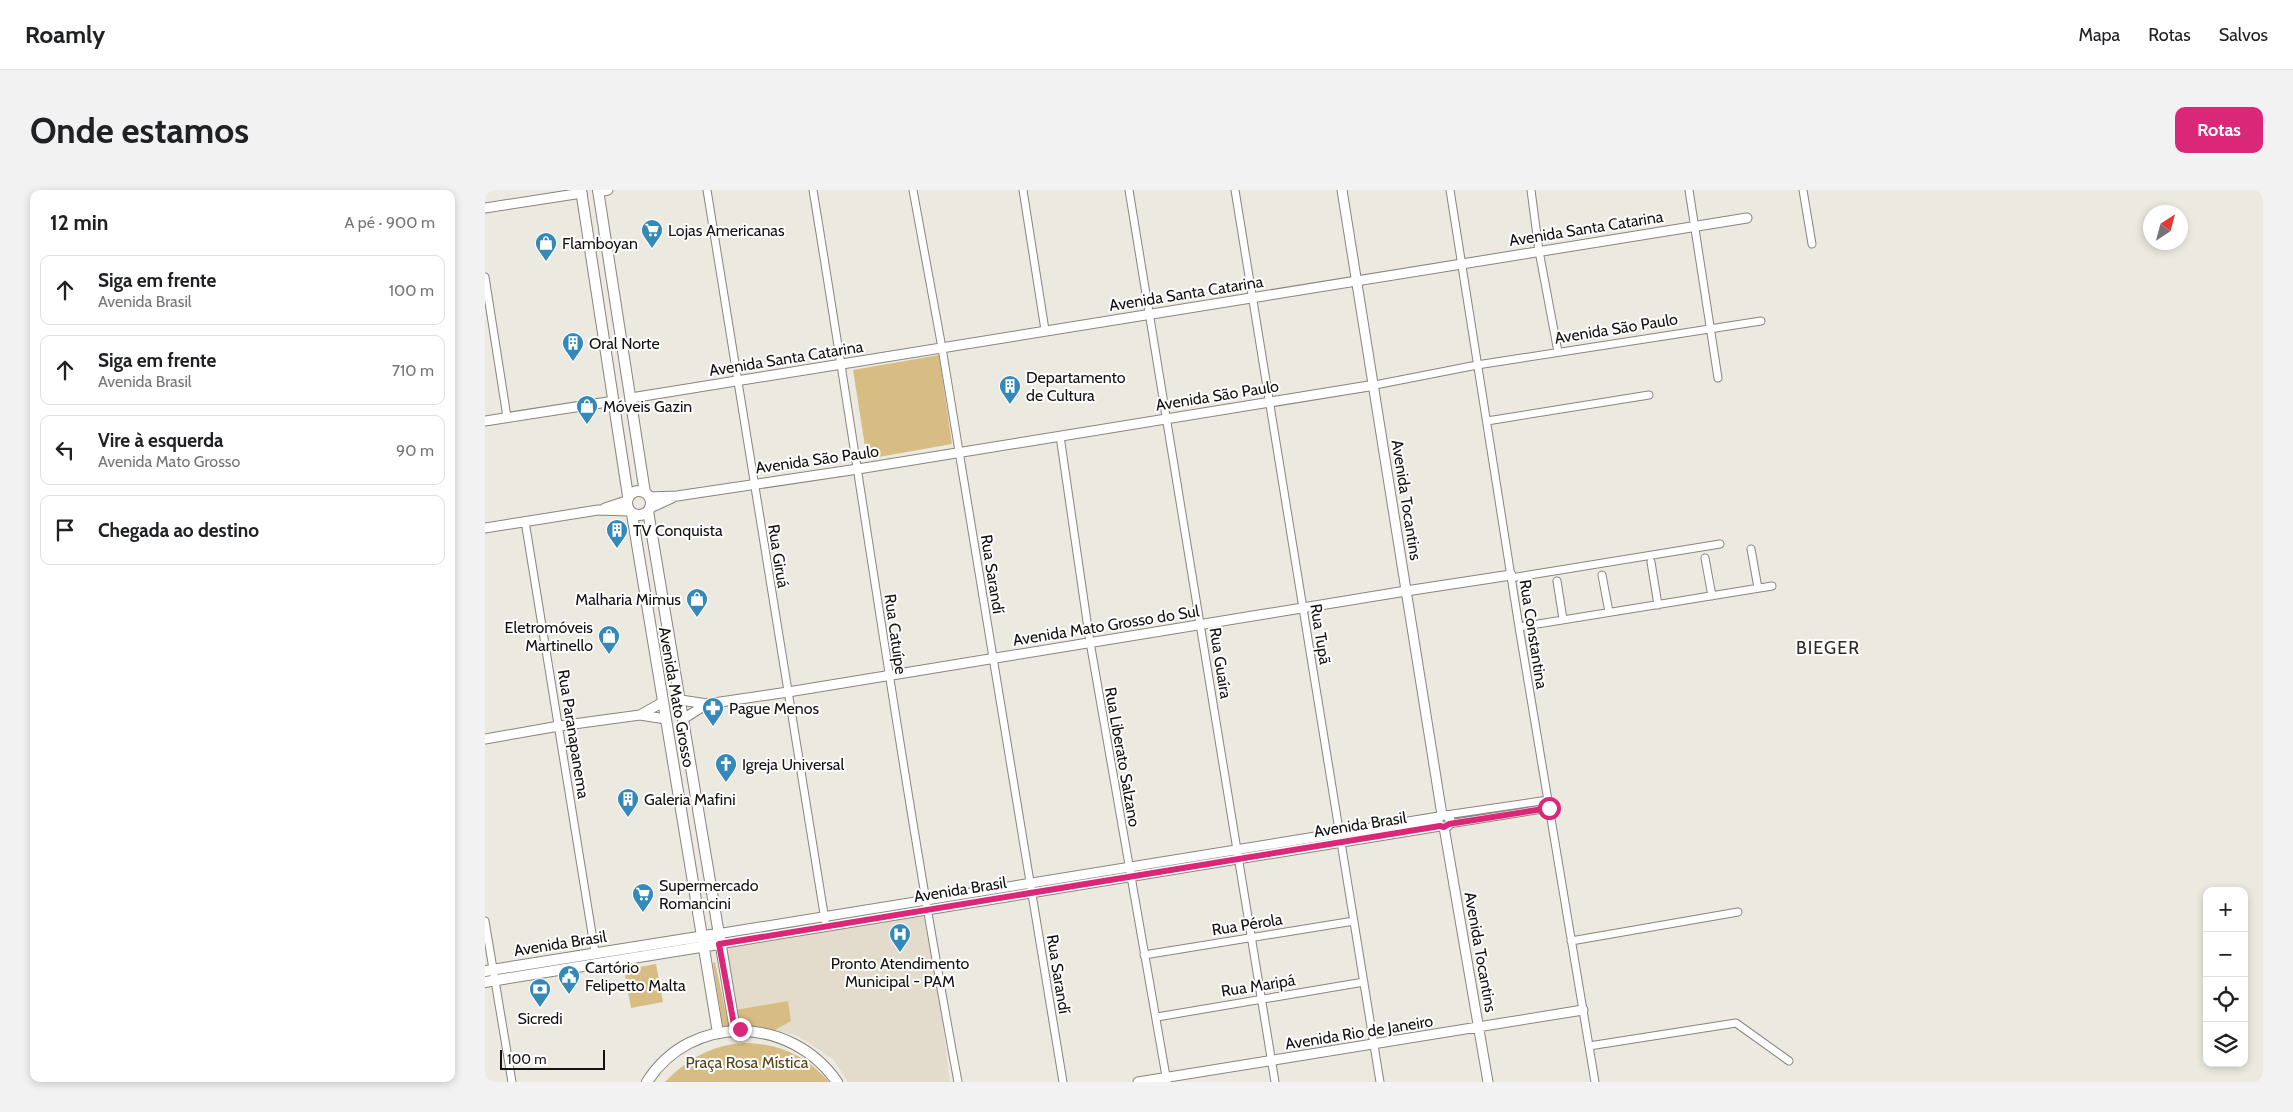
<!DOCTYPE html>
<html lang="pt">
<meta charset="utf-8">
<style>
:root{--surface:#fff;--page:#f2f2f2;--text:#202124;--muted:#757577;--line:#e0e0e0;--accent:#db2777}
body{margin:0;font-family:Cabin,sans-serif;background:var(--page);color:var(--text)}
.controls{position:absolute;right:15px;bottom:15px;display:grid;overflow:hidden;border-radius:10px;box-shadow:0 2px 8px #0003}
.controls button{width:45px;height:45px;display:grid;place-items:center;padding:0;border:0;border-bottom:1px solid var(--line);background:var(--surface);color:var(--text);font:25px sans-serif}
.compass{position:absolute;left:1658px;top:15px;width:45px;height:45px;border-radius:50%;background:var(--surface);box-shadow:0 2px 8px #0003;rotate:36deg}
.scale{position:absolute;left:15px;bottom:12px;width:105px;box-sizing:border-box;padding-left:5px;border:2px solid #151311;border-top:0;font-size:14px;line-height:18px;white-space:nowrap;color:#151311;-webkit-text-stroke:4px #fff;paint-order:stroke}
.stop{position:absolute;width:15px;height:15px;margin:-11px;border:4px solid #db2777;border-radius:50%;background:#fff}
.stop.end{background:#db2777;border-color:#fff;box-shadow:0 1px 5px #0008}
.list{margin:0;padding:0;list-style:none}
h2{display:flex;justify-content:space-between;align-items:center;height:65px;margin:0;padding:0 20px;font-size:21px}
h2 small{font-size:16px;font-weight:400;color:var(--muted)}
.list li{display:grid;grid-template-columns:32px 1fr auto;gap:15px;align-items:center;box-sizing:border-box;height:70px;margin:0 10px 10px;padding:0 10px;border:1px solid var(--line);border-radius:10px}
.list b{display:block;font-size:19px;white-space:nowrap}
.list p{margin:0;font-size:16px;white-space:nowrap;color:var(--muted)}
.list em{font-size:16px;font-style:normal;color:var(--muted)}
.icon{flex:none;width:28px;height:28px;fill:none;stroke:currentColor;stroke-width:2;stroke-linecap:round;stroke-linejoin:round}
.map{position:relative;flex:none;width:1778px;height:892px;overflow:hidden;border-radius:10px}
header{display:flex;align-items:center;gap:30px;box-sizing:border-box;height:70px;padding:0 25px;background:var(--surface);border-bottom:1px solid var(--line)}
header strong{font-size:24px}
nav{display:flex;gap:28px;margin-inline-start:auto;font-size:18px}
.intro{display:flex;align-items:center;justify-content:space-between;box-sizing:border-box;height:120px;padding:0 30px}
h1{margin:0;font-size:35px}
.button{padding:12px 22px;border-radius:10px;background:var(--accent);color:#fff;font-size:18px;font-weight:700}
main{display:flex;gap:30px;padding:0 30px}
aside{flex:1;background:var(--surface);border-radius:10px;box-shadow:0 2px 8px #0003}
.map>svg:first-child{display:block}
.built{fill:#e3dccd}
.green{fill:#d7bd83}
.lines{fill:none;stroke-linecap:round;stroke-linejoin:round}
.minor-casing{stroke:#89857e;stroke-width:9}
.tertiary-casing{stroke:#89857e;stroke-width:11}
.secondary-casing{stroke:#89857e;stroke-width:12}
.minor{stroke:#fff;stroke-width:7}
.tertiary{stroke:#fff;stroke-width:9}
.secondary{stroke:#fff;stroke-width:10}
.route{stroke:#db2777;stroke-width:6}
.labels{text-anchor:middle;stroke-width:4;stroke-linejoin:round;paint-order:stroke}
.street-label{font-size:16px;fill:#151311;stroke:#fff}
.poi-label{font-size:16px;fill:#151311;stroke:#fff;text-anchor:start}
.park-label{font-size:16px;fill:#54431b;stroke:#fff}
.neighbourhood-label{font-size:18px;letter-spacing:1px;fill:#2f2c26;stroke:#fff}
</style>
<header>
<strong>Roamly</strong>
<nav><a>Mapa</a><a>Rotas</a><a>Salvos</a></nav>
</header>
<div class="intro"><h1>Onde estamos</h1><a class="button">Rotas</a></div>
<main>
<aside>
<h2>12 min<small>A pé · 900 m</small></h2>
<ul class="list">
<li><svg class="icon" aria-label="ahead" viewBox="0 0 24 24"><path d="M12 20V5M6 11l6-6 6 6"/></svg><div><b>Siga em frente</b><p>Avenida Brasil</p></div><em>100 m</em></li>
<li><svg class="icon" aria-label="ahead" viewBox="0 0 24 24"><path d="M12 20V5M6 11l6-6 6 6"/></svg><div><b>Siga em frente</b><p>Avenida Brasil</p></div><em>710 m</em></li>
<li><svg class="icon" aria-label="left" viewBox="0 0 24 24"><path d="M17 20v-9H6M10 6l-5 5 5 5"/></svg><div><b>Vire à esquerda</b><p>Avenida Mato Grosso</p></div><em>90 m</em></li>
<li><svg class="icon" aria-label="arrive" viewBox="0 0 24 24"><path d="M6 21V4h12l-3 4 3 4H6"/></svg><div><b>Chegada ao destino</b></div></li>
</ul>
</aside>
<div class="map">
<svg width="1778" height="892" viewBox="0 0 1778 892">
<rect width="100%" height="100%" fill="#ece9e0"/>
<!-- built -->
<path class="built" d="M436 724 439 728 456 821 465 892H363L348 869 313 846 299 842 263 837 253 831 242 763 245 756Z"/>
<!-- green -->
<path class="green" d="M454 165 467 254 382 269 368 180Z
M230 772 244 837 238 838 228 773Z
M171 774 178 812 146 818 139 780Z
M303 811 306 831 290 840 263 837 253 831 250 820Z
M259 853C293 853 322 866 344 892H180C203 869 226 855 259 853Z"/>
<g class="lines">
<!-- minor casing -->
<g class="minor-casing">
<path id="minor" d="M222 0 340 730
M328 0C377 297 418 596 473 892
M428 0 457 158 578 892
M538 0 560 140
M644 0 790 892
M750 0 895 892
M965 0 1034 437 1110 892
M1046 0 1054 61 1073 162
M1204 0 1233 188
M1318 0 1327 54
M0 87 22 227
M890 195 992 175 1276 131
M1002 231 1164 205
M575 246 605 452 682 892
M40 331 110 762
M1266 359 1273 398
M1220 368 1227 406
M1166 372 1173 415
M1117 385 1124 422
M1026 388 1235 354
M1072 391 1078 429
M1034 437 1287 396
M961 625 1063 610
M964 634 1064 618
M0 731 27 892
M1086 751 1253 722
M659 765 869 731
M672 827 879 792
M1104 856 1251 833 1304 871"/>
</g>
<!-- tertiary casing -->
<g class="tertiary-casing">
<path id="tertiary" d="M857 0 957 625
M113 2 123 0
M0 18 97 3
M146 208 1262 28
M0 231 129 211
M164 307 192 306 373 279 890 195
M120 318 141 311
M165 318 187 308
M0 338 113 320 144 321
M196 510 222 514 303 502 921 401 1026 385
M155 525 178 512
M198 529 222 514
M0 549 74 536 155 525 181 529
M953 631a6 6 0 1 1 12 0a6 6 0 1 1-12 0Z
M959 637 1003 892
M232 744 954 627
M234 754 955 636
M653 892 1098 820"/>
</g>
<!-- secondary casing -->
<g class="secondary-casing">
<path id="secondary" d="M96 0 143 306
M113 0 160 303
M142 313a12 12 0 1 1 24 0a12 12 0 1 1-24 0Z
M163 321 250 840
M147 324 233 843
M0 781 232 744
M0 792 234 754
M162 892C206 822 307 826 352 892"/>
</g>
<!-- minor -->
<use href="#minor" class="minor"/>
<!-- tertiary -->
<use href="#tertiary" class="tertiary"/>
<!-- secondary -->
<use href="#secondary" class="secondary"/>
</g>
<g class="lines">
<!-- route -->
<path class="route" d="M255 839 250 840 234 754 955 636 959 637 964 634 1064 618"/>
</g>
<!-- icons -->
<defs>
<g id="supermarket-pin" transform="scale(1.125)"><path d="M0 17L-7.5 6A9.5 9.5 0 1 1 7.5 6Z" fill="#3489b8" stroke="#fff"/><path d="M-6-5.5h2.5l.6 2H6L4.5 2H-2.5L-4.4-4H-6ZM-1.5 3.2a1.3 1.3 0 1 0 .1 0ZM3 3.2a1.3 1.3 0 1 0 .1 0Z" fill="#fff"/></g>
<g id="shop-pin" transform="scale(1.125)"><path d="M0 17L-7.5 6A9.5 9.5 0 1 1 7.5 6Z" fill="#3489b8" stroke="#fff"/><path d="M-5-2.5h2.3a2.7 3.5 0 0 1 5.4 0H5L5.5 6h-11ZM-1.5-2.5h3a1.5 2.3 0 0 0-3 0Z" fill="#fff"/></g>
<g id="building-pin" transform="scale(1.125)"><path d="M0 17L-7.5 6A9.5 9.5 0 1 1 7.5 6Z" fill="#3489b8" stroke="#fff"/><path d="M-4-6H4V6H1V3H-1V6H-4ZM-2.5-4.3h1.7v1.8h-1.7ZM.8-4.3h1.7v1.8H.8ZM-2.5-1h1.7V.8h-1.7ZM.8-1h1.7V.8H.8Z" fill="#fff"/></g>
<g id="pharmacy-pin" transform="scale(1.125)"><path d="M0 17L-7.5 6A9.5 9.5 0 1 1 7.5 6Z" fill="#3489b8" stroke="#fff"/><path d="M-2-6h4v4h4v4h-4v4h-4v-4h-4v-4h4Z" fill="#fff"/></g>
<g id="church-pin" transform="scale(1.125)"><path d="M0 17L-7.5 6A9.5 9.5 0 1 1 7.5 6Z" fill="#3489b8" stroke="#fff"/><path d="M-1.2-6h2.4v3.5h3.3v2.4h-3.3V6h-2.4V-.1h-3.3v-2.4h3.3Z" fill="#fff"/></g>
<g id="hospital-pin" transform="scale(1.125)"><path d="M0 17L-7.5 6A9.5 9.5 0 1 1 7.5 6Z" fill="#3489b8" stroke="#fff"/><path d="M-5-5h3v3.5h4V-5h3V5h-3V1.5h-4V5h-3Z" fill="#fff"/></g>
<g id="civic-pin" transform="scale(1.125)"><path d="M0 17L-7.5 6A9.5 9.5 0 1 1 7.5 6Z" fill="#3489b8" stroke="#fff"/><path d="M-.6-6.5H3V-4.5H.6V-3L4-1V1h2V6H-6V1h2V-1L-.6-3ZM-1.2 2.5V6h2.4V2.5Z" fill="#fff"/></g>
<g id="bank-pin" transform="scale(1.125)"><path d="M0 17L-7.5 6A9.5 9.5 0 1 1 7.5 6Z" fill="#3489b8" stroke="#fff"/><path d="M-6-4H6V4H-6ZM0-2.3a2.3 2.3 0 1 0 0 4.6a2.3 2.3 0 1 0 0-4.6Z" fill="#fff"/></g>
</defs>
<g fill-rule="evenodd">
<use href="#supermarket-pin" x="167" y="40"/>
<use href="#shop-pin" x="61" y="53"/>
<use href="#building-pin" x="88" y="153"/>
<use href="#building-pin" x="525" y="196"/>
<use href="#shop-pin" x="102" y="216"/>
<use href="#building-pin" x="132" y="340"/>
<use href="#shop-pin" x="212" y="409"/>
<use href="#shop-pin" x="124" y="446"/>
<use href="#pharmacy-pin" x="228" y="518"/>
<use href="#church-pin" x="241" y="574"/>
<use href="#building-pin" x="143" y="609"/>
<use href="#supermarket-pin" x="158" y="704"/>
<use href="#hospital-pin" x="415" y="744"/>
<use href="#civic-pin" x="84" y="786"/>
<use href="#bank-pin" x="55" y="799"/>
</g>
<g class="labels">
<!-- street labels -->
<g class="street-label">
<text transform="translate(1101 38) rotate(-9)" y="6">Avenida Santa Catarina</text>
<text transform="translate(701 103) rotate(-9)" y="6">Avenida Santa Catarina</text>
<text transform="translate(1131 138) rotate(-9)" y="6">Avenida São Paulo</text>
<text transform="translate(301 168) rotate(-9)" y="6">Avenida Santa Catarina</text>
<text transform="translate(732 205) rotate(-9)" y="6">Avenida São Paulo</text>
<text transform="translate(332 269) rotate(-8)" y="6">Avenida São Paulo</text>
<text transform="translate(922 310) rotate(81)" y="6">Avenida Tocantins</text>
<text transform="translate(294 366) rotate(81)" y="6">Rua Giruá</text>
<text transform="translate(508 384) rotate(81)" y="6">Rua Sarandí</text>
<text transform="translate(621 435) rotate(-9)" y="6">Avenida Mato Grosso do Sul</text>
<text transform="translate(411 444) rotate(82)" y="6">Rua Catuípe</text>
<text transform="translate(836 444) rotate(81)" y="6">Rua Tupã</text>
<text transform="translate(1049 444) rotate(81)" y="6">Rua Constantina</text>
<text transform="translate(736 473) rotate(81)" y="6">Rua Guaíra</text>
<text transform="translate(192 507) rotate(80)" y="6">Avenida Mato Grosso</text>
<text transform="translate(89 544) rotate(81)" y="6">Rua Paranapanema</text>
<text transform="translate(638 567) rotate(80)" y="6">Rua Liberato Salzano</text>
<text transform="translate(875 634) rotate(-9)" y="6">Avenida Brasil</text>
<text transform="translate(475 699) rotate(-9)" y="6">Avenida Brasil</text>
<text transform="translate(762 734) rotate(-9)" y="6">Rua Pérola</text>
<text transform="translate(75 753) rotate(-9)" y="6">Avenida Brasil</text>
<text transform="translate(996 762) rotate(80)" y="6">Avenida Tocantins</text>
<text transform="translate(574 784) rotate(81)" y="6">Rua Sarandí</text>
<text transform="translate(773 795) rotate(-9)" y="6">Rua Maripá</text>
<text transform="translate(874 842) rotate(-9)" y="6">Avenida Rio de Janeiro</text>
</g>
<!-- poi labels -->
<g class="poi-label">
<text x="183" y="46">Lojas Americanas</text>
<text x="77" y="59">Flamboyan</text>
<text x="104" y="159">Oral Norte</text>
<text x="541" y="193">Departamento<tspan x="541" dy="18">de Cultura</tspan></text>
<text x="118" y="222">Móveis Gazin</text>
<text x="148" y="346">TV Conquista</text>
<text x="196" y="415" text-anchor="end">Malharia Mimus</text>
<text x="108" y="443" text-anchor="end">Eletromóveis<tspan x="108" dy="18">Martinello</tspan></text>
<text x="244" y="524">Pague Menos</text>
<text x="257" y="580">Igreja Universal</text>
<text x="159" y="615">Galeria Mafini</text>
<text x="174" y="701">Supermercado<tspan x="174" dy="18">Romancini</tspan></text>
<text x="415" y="779" text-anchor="middle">Pronto Atendimento<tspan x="415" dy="18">Municipal - PAM</tspan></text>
<text x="100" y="783">Cartório<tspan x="100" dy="18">Felipetto Malta</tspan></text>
<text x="55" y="834" text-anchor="middle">Sicredi</text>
</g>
<!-- park labels -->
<g class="park-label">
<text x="262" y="878">Praça Rosa Mística</text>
</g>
<!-- neighbourhood labels -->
<g class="neighbourhood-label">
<text x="1343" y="464">BIEGER</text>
</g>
</g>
</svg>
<div class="controls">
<button>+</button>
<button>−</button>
<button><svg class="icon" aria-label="locate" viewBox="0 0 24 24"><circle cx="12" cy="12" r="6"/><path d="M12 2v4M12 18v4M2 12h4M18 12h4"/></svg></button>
<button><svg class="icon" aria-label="layers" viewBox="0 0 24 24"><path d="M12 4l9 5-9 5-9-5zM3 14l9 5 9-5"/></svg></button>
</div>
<svg class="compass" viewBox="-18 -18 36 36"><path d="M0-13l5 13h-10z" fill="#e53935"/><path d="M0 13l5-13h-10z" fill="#757577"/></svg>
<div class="scale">100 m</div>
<div class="stop" style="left:1064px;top:618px"></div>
<div class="stop end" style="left:255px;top:839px"></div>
</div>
</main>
